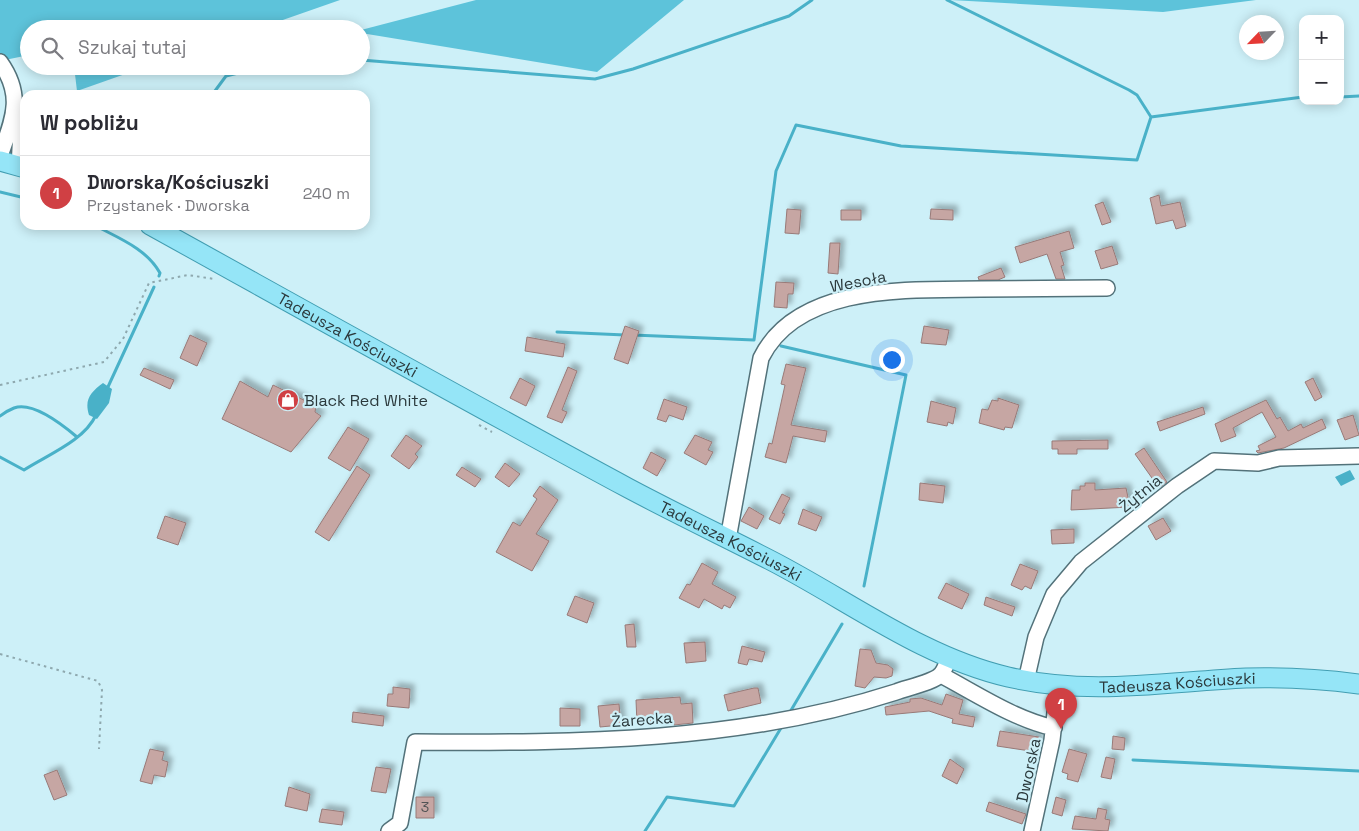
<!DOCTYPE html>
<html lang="pl">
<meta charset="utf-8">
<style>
:root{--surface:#fff;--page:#f2f2f3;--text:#2b2b33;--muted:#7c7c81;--line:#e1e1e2;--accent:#d04044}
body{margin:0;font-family:"Space Grotesk",sans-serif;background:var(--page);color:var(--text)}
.controls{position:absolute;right:15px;top:15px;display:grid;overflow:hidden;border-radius:10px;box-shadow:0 2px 12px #0003}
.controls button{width:45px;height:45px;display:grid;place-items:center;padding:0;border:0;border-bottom:1px solid var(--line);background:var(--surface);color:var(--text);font:25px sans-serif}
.compass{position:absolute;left:1239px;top:15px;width:45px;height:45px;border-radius:50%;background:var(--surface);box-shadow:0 2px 12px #0003;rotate:245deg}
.you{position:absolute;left:891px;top:359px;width:18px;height:18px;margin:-12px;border:4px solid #fff;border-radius:50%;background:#1a73e8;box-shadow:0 0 0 8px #1a73e833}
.badge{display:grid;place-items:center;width:32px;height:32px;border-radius:50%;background:var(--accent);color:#fff;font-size:16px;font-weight:700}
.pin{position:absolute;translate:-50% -41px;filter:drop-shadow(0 1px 2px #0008)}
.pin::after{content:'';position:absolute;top:26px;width:18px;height:15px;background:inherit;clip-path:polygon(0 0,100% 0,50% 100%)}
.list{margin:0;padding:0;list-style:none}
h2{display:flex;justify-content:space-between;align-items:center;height:65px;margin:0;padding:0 20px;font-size:21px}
h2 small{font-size:16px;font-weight:400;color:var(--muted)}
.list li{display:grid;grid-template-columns:32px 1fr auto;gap:15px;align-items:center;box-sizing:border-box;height:75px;padding:0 20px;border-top:1px solid var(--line)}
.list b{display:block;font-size:19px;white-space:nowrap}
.list p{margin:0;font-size:16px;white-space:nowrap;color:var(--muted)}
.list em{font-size:16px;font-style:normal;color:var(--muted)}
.icon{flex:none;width:28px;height:28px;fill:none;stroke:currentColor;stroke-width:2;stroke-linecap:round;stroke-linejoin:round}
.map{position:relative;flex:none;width:1359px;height:831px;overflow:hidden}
.search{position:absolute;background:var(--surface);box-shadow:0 2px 12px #0003;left:20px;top:20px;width:350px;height:55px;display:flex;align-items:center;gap:12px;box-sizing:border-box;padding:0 18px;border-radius:28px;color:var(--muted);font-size:19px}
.panel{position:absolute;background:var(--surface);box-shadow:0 2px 12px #0003;left:20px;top:90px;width:350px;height:140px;border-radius:15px}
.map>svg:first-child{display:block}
.forest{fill:#5dc3da}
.water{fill:#49b1c8}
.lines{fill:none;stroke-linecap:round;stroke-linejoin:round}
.stream{stroke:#49b1c8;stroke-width:3}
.building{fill:#c6a6a3;stroke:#987a78;filter:url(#shadow)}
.minor-casing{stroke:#53727a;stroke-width:18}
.major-casing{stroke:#429eb2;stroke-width:21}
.path{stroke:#8ea8ae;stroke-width:2;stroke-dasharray:2.5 4;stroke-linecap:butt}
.minor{stroke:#fff;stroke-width:15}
.major{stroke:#95e5f7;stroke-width:19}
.labels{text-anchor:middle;stroke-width:4.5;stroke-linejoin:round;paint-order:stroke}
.number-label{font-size:14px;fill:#525456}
.street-label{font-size:16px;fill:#2b393c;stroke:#cdf0f8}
.poi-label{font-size:16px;fill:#2b393c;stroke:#cdf0f8;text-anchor:start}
</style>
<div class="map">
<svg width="1359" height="831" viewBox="0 0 1359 831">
<defs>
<filter id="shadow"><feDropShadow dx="4.5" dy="-4.5" stdDeviation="2.5" flood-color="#0004"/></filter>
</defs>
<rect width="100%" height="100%" fill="#cdf0f8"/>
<!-- forest -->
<path class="forest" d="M0 0H340L257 29H29V55L0 61Z
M476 0H684L597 72 361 33V30Z
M951 0H1256L1163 12Z
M74 66H148L77 91Z"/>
<!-- water -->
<path class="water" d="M103 383 112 389 109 403 97 419 89 415C84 399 91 392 103 383Z
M1350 470 1355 479 1341 486 1335 477Z"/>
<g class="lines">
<!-- stream -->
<path class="stream" d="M947 0 1129 90 1137 95 1151 117
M361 60 595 79 633 69 789 16 812 0
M212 95 226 76 267 66
M1340 97 1359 96
M0 192 25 198
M94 225C118 238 146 248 160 273L159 276
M557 332 625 335
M633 335 754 340 776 171 796 125 901 146 1137 160 1151 117 1303 97
M781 346 906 375 864 586
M107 389 154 287
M0 416C4 413 9 410 14 408 33 401 64 426 77 437
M0 457 24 470C47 455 84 441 96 415
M790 712 842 624
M1133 760 1359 771
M645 831 667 797 734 806 781 728"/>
</g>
<!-- building -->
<path class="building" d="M1159 195 1161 206 1180 202 1186 226 1176 229 1173 220 1156 224 1150 198Z
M1103 202 1111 222 1102 225 1095 205Z
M787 209 801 210 799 234 785 233Z
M931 209 953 210V220L930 219Z
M841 210H861V220H841Z
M1069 231 1074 248 1060 252 1064 265 1061 266 1065 279H1056L1047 254 1020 263 1015 247Z
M830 243H840L838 274 828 273Z
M1112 246 1118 264 1101 269 1095 251Z
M1001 268 1005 277 998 280H979L978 277Z
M776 282 794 283 793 294H788L787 308 774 307Z
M625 326 639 331 628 364 614 359Z
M924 326 949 330 946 345 921 343Z
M190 335 207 343 197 366 180 358Z
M527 337 565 344 563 357 525 351Z
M786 364 806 368 791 425 827 431 825 442 793 436 786 463 765 457 769 443 772 444 785 385 781 384Z
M568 367 577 371 562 410 567 412 562 423 547 417Z
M144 368 174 380 170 389 140 375Z
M520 378 535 386 526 406 510 398Z
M1313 378 1322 397 1315 401 1305 382Z
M240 381 268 397 273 385 316 406 315 412 321 416 291 452 222 419Z
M998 398 1019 405 1012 428 1005 427 1004 430 979 423 982 409 988 410 992 400 998 401Z
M664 399 687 407 683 420 669 415 666 422 657 419Z
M1266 400 1277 419 1280 417 1288 431 1301 424 1303 428 1322 419 1326 428 1284 448 1258 453 1256 451 1260 450 1258 446 1276 437 1262 412 1233 428 1236 436 1221 442 1215 424Z
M931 401 956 408 953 424 948 422 947 426 927 422Z
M1203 407 1205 414 1160 431 1157 422Z
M1353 415 1359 435 1345 440 1337 420Z
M348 427 369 439 350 471 328 458Z
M406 435 422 446 415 454 418 457 409 469 391 456Z
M695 435 712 442 708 450 713 452 706 465 684 453Z
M1108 440V449H1077V454H1058V449H1052V441Z
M1144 448 1167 482 1159 488 1135 454Z
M651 452 666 460 657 476 643 468Z
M505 463 520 474 509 487 495 477Z
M357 466 370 475 329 541 315 532Z
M462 467 481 479 475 487 456 475Z
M920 483 945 486 943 503 919 500Z
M1085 483H1095V490L1126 488 1130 507 1071 510 1072 490H1080V486H1085Z
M540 486 558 500 536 534 549 541 532 571 496 552 513 522 520 526 537 499 533 496Z
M782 494 790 498 782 513 785 514 780 524 769 519Z
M749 507 764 516 757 529 741 521Z
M803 509 822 517 816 531 798 524Z
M165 516 186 523 178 545 157 538Z
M1163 518 1171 531 1156 540 1148 526Z
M1074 529V543L1052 544 1051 530Z
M702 563 718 572 712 584 736 597 730 608 724 605 722 609 704 599 699 608 679 598 687 584 690 585Z
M1020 564 1038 571 1031 589 1025 586 1022 590 1011 585Z
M946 583 969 594 962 609 938 598Z
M575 596 594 603 587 623 567 615Z
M986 597 1015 607 1012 616 984 605Z
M634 624 636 647H627L625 625Z
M705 642 706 661 686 663 684 643Z
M742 646 765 652 762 662 749 659 747 665 738 663Z
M860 649 871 650 876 663 888 665 893 669 892 676 886 678 874 677 865 688 855 686Z
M393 687 410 689 409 708 387 706 388 694H393Z
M754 688H758L761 703 728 711 724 695Z
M946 694 963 700 959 714 975 717 973 727 952 723 953 719 929 711 886 715 885 707 910 702V699L921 698 942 705Z
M680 697 681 704 692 703 693 723 674 725V721L637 724 636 700Z
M619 704 621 725 600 727 598 706Z
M560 708 580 709V726H560Z
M353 712 384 716 383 726 352 722Z
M1000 731 1039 737 1037 752 997 746Z
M1113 736 1125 738 1124 750 1112 749Z
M150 749 164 752 162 760 168 762 165 777 154 775 152 784 140 781Z
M1069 749 1087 754 1078 782 1067 779 1068 774 1062 772Z
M1106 757 1115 759 1111 779 1101 777Z
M950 759 964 769 957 784 942 776Z
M376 767 391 769 386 793 371 791Z
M57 770 67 795 54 800 44 775Z
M289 787 310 794 307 811 285 806Z
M416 797H434V818H416Z
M1056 797 1066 800 1062 816 1052 813Z
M989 802 1026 814 1022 824 986 811Z
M1098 808 1107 810 1105 819 1110 820 1108 831 1072 829 1075 816 1096 819Z
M322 809 344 812 342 825 319 822Z"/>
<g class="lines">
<!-- minor casing -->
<g class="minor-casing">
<path id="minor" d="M0 62C25 97 12 121 0 156
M16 109 21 131 19 167
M728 539 761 358C798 283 911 290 981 289 1023 289 1065 288 1107 288
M941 675C977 694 1014 719 1054 728
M1026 681 1036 637 1054 594 1081 562 1177 486 1214 461 1258 463 1279 458 1359 456
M389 831 400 823 415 742C576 743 742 742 896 692 906 688 935 682 941 674 945 670 947 662 949 657
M1032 831 1052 740 1058 686"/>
</g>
<!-- major casing -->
<g class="major-casing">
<g id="major">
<path d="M0 161 25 168"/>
<path id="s1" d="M150 225C309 313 468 402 628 488 675 513 723 536 770 560 848 600 922 657 1008 677 1090 696 1164 682 1246 678 1285 677 1321 679 1359 684"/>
</g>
</g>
<!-- path -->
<path class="path" d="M128 225 135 229
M0 385 104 362 123 339 149 283 188 275 214 279
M479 425 492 432
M0 654 98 681 102 690 99 749"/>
<!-- minor -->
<use href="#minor" class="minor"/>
<!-- major -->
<use href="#major" class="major"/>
</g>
<!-- icons -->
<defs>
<g id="shop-disc" transform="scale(1.125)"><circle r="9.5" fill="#d04044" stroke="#cdf0f8"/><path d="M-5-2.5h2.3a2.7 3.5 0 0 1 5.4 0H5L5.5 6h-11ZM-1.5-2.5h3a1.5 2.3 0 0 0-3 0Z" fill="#fff"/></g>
</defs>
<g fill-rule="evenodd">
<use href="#shop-disc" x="288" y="400"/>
</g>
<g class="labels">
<!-- number labels -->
<g class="number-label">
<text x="425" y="812">3</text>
</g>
<!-- street labels -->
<g class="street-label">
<text transform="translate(858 281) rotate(-11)" y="6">Wesoła</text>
<text dy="6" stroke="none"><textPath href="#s1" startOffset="226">Tadeusza Kościuszki</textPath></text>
<text transform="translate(1140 493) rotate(-39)" y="6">Żytnia</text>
<text dy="6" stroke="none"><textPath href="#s1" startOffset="661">Tadeusza Kościuszki</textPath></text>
<text dy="6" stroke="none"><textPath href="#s1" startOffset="1141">Tadeusza Kościuszki</textPath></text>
<text transform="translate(642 719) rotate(-4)" y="6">Żarecka</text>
<text transform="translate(1028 770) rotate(-78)" y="6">Dworska</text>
</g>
<!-- poi labels -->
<g class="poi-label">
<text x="304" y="406">Black Red White</text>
</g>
</g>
</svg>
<div class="controls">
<button>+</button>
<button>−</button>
</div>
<svg class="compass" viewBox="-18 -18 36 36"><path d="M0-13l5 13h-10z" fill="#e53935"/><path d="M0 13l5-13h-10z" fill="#7c7c81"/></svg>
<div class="you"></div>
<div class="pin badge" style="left:1061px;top:729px">1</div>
<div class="search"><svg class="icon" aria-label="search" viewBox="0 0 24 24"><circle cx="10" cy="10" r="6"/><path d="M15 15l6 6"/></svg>Szukaj tutaj</div>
<section class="panel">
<h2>W pobliżu<small></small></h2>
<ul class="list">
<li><span class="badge">1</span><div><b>Dworska/Kościuszki</b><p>Przystanek · Dworska</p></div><em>240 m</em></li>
</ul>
</section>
</div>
